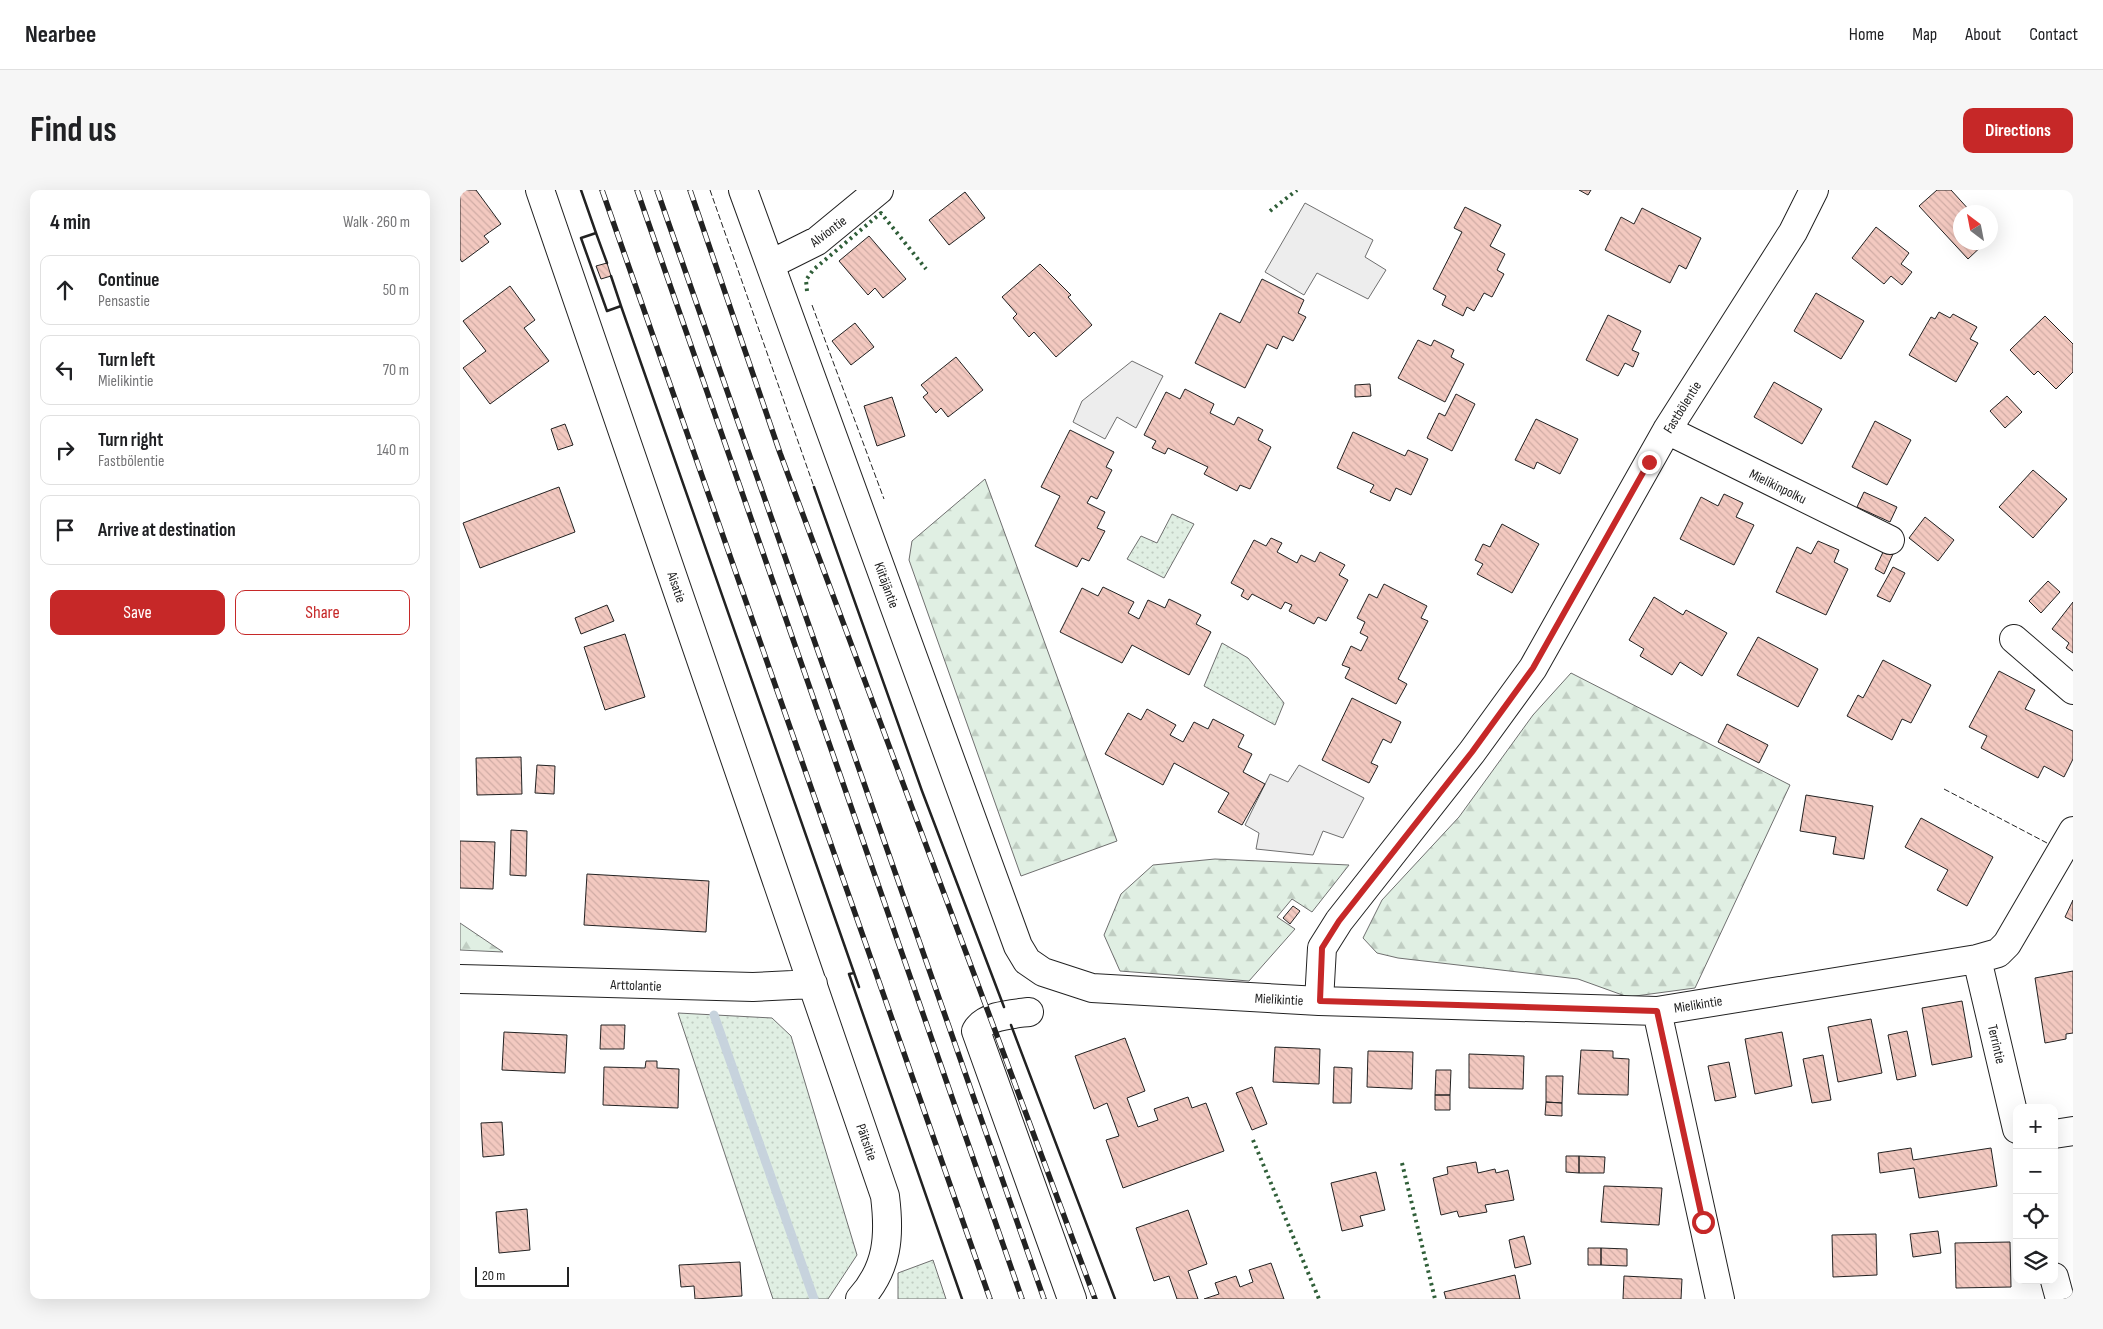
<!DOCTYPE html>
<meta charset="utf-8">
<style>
:root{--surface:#fff;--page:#f6f6f6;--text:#202124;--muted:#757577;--line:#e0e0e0;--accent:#c62828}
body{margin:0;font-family:"Sofia Sans Condensed",sans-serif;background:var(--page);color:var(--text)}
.controls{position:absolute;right:15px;bottom:15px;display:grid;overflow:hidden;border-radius:10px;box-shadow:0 5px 20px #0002}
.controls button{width:45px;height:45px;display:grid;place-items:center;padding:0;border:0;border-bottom:1px solid var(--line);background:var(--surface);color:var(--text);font:25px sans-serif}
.compass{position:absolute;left:1493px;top:15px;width:45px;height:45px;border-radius:50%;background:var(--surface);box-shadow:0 5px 20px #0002;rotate:328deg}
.scale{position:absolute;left:15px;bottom:12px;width:94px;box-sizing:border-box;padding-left:5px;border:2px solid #222;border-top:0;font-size:14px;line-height:18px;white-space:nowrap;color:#222;-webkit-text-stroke:4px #fff;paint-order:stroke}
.stop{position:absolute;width:15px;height:15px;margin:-11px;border:4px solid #c62828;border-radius:50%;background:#fff}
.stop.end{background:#c62828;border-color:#fff;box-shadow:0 1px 5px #0008}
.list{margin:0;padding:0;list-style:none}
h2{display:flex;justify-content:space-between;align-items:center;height:65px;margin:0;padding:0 20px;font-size:21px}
h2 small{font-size:16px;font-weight:400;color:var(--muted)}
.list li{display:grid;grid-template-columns:32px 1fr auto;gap:15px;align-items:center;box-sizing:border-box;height:70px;margin:0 10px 10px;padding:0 10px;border:1px solid var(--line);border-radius:10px}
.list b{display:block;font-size:19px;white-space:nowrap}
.list p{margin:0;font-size:16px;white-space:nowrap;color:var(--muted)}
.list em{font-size:16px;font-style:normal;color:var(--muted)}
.actions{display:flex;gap:10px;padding:15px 20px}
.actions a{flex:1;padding:11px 0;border:1px solid var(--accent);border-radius:10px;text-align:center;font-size:18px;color:var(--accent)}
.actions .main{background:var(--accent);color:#fff}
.icon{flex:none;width:28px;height:28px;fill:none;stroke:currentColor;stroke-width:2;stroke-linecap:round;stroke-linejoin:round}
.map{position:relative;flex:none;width:1613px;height:1109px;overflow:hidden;border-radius:10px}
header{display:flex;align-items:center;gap:30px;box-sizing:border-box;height:70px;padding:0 25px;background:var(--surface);border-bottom:1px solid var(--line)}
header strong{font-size:24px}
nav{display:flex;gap:28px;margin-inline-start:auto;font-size:18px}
.intro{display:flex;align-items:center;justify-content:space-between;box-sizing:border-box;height:120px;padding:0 30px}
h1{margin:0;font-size:35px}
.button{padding:12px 22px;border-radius:10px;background:var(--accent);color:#fff;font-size:18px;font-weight:700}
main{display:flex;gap:30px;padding:0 30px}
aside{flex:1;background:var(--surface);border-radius:10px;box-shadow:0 5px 20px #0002}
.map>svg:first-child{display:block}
.grass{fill:url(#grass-dots);stroke:#6f6f6f}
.forest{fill:url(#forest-firs);stroke:#6f6f6f}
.parking{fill:#ededed;stroke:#6f6f6f}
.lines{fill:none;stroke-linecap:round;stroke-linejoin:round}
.stream{stroke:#c7d3dd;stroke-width:9}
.building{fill:url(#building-back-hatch);stroke:#222}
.minor-casing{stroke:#222;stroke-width:30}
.minor{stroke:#fff;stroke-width:28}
.rail-casing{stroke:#222;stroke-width:5.5}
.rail{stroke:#fff;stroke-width:4;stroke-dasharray:11;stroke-linecap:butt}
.hedge{stroke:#2f5e38;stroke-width:4;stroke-dasharray:2.5 4;stroke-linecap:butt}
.fence{stroke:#222;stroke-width:1;stroke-dasharray:6 2.5;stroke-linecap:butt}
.wall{stroke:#222;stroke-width:2.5}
.route{stroke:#c62828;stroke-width:6}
.labels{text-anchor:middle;stroke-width:4;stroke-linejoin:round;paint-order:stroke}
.street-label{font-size:14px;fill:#222;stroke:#fff}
</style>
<header>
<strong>Nearbee</strong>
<nav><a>Home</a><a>Map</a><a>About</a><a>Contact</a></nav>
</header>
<div class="intro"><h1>Find us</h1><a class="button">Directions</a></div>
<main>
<aside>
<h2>4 min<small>Walk · 260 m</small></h2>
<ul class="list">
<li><svg class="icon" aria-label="ahead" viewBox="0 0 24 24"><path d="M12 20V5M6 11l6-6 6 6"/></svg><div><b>Continue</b><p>Pensastie</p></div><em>50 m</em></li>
<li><svg class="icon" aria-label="left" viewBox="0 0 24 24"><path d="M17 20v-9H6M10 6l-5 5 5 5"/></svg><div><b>Turn left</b><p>Mielikintie</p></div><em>70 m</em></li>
<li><svg class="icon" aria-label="right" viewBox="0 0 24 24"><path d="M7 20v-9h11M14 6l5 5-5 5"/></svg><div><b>Turn right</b><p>Fastbölentie</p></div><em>140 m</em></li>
<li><svg class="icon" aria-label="arrive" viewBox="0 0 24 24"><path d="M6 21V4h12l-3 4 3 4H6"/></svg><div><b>Arrive at destination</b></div></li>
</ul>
<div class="actions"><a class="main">Save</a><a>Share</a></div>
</aside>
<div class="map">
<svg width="1613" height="1109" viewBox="0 0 1613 1109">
<defs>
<pattern id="grass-dots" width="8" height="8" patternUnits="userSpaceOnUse" patternTransform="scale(1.25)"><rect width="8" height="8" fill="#e0efe3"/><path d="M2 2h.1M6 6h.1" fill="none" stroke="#c0cdc2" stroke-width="1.8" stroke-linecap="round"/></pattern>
<pattern id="forest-firs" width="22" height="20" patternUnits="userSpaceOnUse" patternTransform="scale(1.25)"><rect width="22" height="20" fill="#e0efe3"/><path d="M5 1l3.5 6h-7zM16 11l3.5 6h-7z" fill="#c0cdc2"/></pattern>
<pattern id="building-back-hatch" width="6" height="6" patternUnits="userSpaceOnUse" patternTransform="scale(1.25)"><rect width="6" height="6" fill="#f3c9c0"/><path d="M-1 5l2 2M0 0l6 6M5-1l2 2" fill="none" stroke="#d0aca5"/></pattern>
</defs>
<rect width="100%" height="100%" fill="#fff"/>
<!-- grass -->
<path class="grass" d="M712 324 734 334 704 388 667 369 681 346 697 353Z
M762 453 788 468 824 513 815 535 744 496Z
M218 823 312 828 331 846 397 1065 368 1109H313Z
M473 1070 486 1109H438V1083Z"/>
<!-- forest -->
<path class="forest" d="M525 289 657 651 561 686 449 370 452 351Z
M1111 483 1330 595 1235 798 1168 807 1118 789 938 768 917 763 903 748 922 710 999 627 1073 525Z
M755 669 889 675 852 722 832 709 817 727 835 739 789 791 660 781 644 745 661 704 693 675Z
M0 733 43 762 0 760Z"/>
<!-- parking -->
<path class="parking" d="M845 13 913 50 905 67 926 80 908 109 857 83 844 105 805 82Z
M672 171 703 186 676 238 657 227 645 249 613 232 622 211Z
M839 575 904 608 883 648 863 641 853 665 796 659 799 643 785 635 810 584 828 592Z"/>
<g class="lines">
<!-- stream -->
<path class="stream" d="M254 825 354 1109"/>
</g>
<!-- building -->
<path class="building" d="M0 0H16L41 34 24 46 29 52 2 72 0 69Z
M1119 0H1131L1128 5Z
M1477 0H1491L1511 22H1500V52H1526L1508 69 1459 16Z
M505 2 525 28 489 55 469 30Z
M1005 17 1041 35 1030 56 1045 64 1037 80 1044 84 1032 107 1024 103 1014 121 1007 117 1003 126 982 115 986 106 973 99 1002 42 994 38Z
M1182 18 1241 48 1226 79 1219 75 1210 93 1145 60 1161 27 1174 34Z
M1416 37 1449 63 1441 74 1452 82 1442 95 1431 86 1424 94 1392 68Z
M409 46 446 89 423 108 415 98 408 105 379 71Z
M147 73 151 86 141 89 136 76Z
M580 74 611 105 608 107 632 135 596 167 574 142 569 147 553 128 557 124 542 107Z
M802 89 844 110 838 123 846 127 833 151 823 146 817 159 807 154 785 198 735 173 760 123 780 133Z
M50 96 75 130 64 138 89 171 30 214 3 178 26 161 3 131Z
M1356 103 1404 131 1381 169 1334 141Z
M1479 122 1490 128 1493 124 1517 137 1510 149 1518 153 1496 192 1449 165 1471 127 1475 129Z
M1148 125 1181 141 1172 160 1179 163 1173 177 1165 173 1158 186 1126 170Z
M1585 126 1613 154V182L1596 199 1578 181 1574 185 1550 160Z
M395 133 414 157 391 175 372 151Z
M958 150 971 156 974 150 994 160 991 167 1004 174 985 212 938 188Z
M496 167 523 200 488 227 481 218 476 223 463 207 468 203 461 195Z
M1314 192 1362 219 1342 254 1294 227Z
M910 194 911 206 895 207V195Z
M725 199 754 214 750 223 774 235 778 227 803 240 798 250 811 257 790 299 780 295 777 301 744 284 748 277 708 258 705 264 692 258 696 251 684 245 706 202 720 209Z
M996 204 1015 214 992 261 967 248 979 223 985 226Z
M1547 206 1562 222 1545 238 1530 221Z
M432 207 445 246 417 256 404 216Z
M1076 229 1118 249 1100 284 1077 272 1074 279 1055 270Z
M1415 231 1451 250 1427 295 1392 277Z
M105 234 113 255 98 260 91 239Z
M610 240 654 262 646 277 652 280 637 309 631 306 627 313 645 322 637 338 645 341 629 371 622 368 617 377 575 356 600 306 581 297Z
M893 242 945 266 948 260 968 269 951 305 936 298 930 311 910 302 914 295 877 278Z
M1573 280 1607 309 1573 348 1539 317Z
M99 297 115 342 20 378 3 333Z
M1404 302 1437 317 1430 332 1397 317Z
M1264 304 1283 313 1276 327 1294 335 1274 375 1220 349 1241 307 1258 316Z
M1465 327 1494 350 1478 371 1449 348Z
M1042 334 1079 354 1052 403 1017 384 1023 374 1015 370 1023 354 1030 357Z
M811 348 822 353 817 362 837 373 841 365 855 372 860 362 885 375 879 385 888 390 866 431 858 427 854 434 829 421 832 415 825 412 821 419 792 404 788 410 781 406 784 400 771 393 794 350 806 356Z
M1358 351 1379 360 1374 372 1388 379 1366 425 1316 402 1337 357 1351 364Z
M1424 360 1433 364 1424 384 1415 379Z
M1433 377 1445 383 1430 412 1417 406Z
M1588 391 1600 402 1581 423 1569 411Z
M924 394 967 416 961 428 968 431 938 489 947 494 936 514 885 488 890 478 882 475 891 456 901 461 908 447 900 443 905 432 897 428 909 404 917 408Z
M643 397 674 412 668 423 679 429 688 410 705 418 709 409 741 425 736 434 751 442 729 485 672 455 662 473 600 442 622 398 638 406Z
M1194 407 1223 425 1226 420 1267 443 1242 486 1220 472 1212 485 1180 466 1184 459 1169 450Z
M1613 412V463L1606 458 1609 453 1592 439Z
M147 415 154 431 121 444 115 428Z
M165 444 185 507 145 520 124 457Z
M1298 447 1358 479 1338 517 1277 485Z
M1423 470 1471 495 1451 533 1442 529 1432 550 1387 526 1398 505 1403 508Z
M1539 481 1575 500 1565 519 1613 541V569L1604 587 1584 576 1578 588 1521 558 1527 546 1509 537Z
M892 508 941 532 931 553 923 549 911 573 918 576 909 593 862 570Z
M687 519 716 535 710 545 723 552 734 532 748 539 753 529 784 545 778 557 792 564 783 582 805 594 782 635 758 622 769 603 714 573 703 595 645 564 668 523 681 530Z
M1267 534 1308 555 1299 573 1258 552Z
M61 567 62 604 17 605 16 568Z
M77 575 95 576 94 604 75 603Z
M1346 605 1413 616 1404 669 1373 664 1376 647 1340 641Z
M1461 628 1533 667 1507 716 1477 700 1488 680 1445 657Z
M51 640 67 641 66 686 50 685Z
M0 651 35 652 33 699 0 698Z
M127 684 249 691 246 742 124 735Z
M1613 710V731L1605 727Z
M833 716 840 721 830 734 823 728Z
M1613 781V843L1606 844V849L1585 853 1575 788Z
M1502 811 1512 867 1472 875 1462 818Z
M1411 829 1422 883 1378 892 1368 837Z
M141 835H165L164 859H140Z
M1447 841 1456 886 1437 890 1428 845Z
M44 842 107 845 105 883 42 880Z
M1322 842 1332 896 1295 904 1285 849Z
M665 848 685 901 667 908 678 937 698 930 694 919 728 907 732 918 746 913 764 961 663 998 646 950 659 946 647 913 634 919 615 866Z
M815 857 860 859 859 894 813 892Z
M1121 860 1153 861V868L1169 869 1168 905 1118 904Z
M908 861 953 862 952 899 907 897Z
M1009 864 1064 866 1063 899 1009 898Z
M1363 865 1371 910 1352 913 1343 869Z
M186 871H197V878L219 879 218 918 143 915 144 877 185 878Z
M1269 872 1276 907 1255 911 1248 876Z
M874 877 892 878 891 913H873Z
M976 880H991L990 905H975Z
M1086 886H1103L1102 913 1086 912Z
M792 897 807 934 792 940 776 903Z
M975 905H990V920H975Z
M1086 912 1102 913V926L1085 925Z
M42 932 44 965 23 967 21 933Z
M1451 958 1453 970 1531 958 1537 996 1459 1008 1454 978 1420 983 1418 963Z
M1106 966H1119V983L1106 982Z
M1119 966 1145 967 1144 983H1119Z
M1016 972 1018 983 1035 979 1036 983 1048 980 1054 1010 1025 1015 1027 1022 999 1027 997 1021 981 1025 973 988 988 984 987 977Z
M916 982 925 1020 900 1026 903 1036 882 1041 871 993Z
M1144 996 1202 998 1199 1035 1141 1032Z
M67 1019 70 1060 39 1063 36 1022Z
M728 1020 747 1074 728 1081 738 1109H717L709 1086 694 1091 676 1038Z
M1478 1041 1481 1063 1453 1067 1450 1044Z
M1416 1044 1417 1085 1373 1087 1372 1045Z
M1064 1046 1071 1074 1055 1078 1049 1050Z
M1550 1052 1551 1097 1496 1098 1495 1053Z
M1128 1058H1141V1075H1128Z
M1141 1058 1167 1059V1076L1141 1075Z
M280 1072 282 1106 235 1109 234 1096 221 1097 219 1075Z
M811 1073 824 1109H744L759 1104 755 1093 776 1086 780 1097 793 1092 789 1080Z
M1055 1085 1060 1109H986L984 1102Z
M1164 1086 1222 1089 1221 1109H1163Z"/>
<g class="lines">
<!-- minor casing -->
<g class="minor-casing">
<path id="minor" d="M80 0 425 1006C430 1046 428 1078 400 1109
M283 0 558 756 567 771 583 782 632 798 859 811 1197 821 1517 769 1538 763 1547 754 1613 641
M311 74 357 51 419 0
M1207 240 1430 350
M1554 449 1613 500
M1517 769 1557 939
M0 789 293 797 353 794
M859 811 862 758 879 731 1012 562 1073 478 1207 240 1333 42 1354 0
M1197 821 1260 1109
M569 822C553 824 525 825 516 841L612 1109
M1594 944 1613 941
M1594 1087 1600 1109"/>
</g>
<!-- minor -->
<use href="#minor" class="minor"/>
<!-- rail casing -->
<g class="rail-casing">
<path id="rail" d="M142 0 530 1109
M177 0 562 1109
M197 0 584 1109
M230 0 320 263 635 1109"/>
</g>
<!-- rail -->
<use href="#rail" class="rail"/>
<!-- hedge -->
<path class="hedge" d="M810 21 837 0
M347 101 346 90 353 80 421 23 466 79
M793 950 859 1109
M942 973 975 1109"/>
<!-- fence -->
<path class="fence" d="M250 0 354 297
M352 115 424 309
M1484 599 1587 653"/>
<!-- wall -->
<path class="wall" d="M121 0 136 43 121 48 147 121 161 116 399 797
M136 43 147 73
M151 86 161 116
M354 297 462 601 544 817
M394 783 389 784 502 1109
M551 835 655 1109"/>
</g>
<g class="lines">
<!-- route -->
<path class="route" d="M1189 272 1073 478 1012 562 879 731 862 758 860 811 1197 821 1243 1032"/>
</g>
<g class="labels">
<!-- street labels -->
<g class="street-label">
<text transform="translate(368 41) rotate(-37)" y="5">Alviontie</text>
<text transform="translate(1222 217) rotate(-58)" y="5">Fastbölentie</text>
<text transform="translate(1318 296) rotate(26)" y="5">Mielikinpolku</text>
<text transform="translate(427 395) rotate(70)" y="5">Kiitäjäntie</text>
<text transform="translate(217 397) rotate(71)" y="5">Aisatie</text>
<text transform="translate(176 795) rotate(2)" y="5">Arttolantie</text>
<text transform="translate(819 809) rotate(3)" y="5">Mielikintie</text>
<text transform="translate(1238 814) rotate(-9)" y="5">Mielikintie</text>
<text transform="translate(1537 854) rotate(77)" y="5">Terrintie</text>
<text transform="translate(407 952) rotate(71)" y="5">Päitsitie</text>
</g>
</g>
</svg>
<div class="controls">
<button>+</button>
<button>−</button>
<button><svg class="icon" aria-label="locate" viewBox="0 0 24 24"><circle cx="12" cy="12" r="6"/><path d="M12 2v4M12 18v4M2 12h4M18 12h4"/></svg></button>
<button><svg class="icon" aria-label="layers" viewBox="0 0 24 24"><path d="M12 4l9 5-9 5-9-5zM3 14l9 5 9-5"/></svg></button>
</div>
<svg class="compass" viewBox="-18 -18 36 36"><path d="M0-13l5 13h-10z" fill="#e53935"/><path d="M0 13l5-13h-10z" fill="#757577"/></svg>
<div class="scale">20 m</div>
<div class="stop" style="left:1243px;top:1032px"></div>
<div class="stop end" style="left:1189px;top:272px"></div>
</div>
</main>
